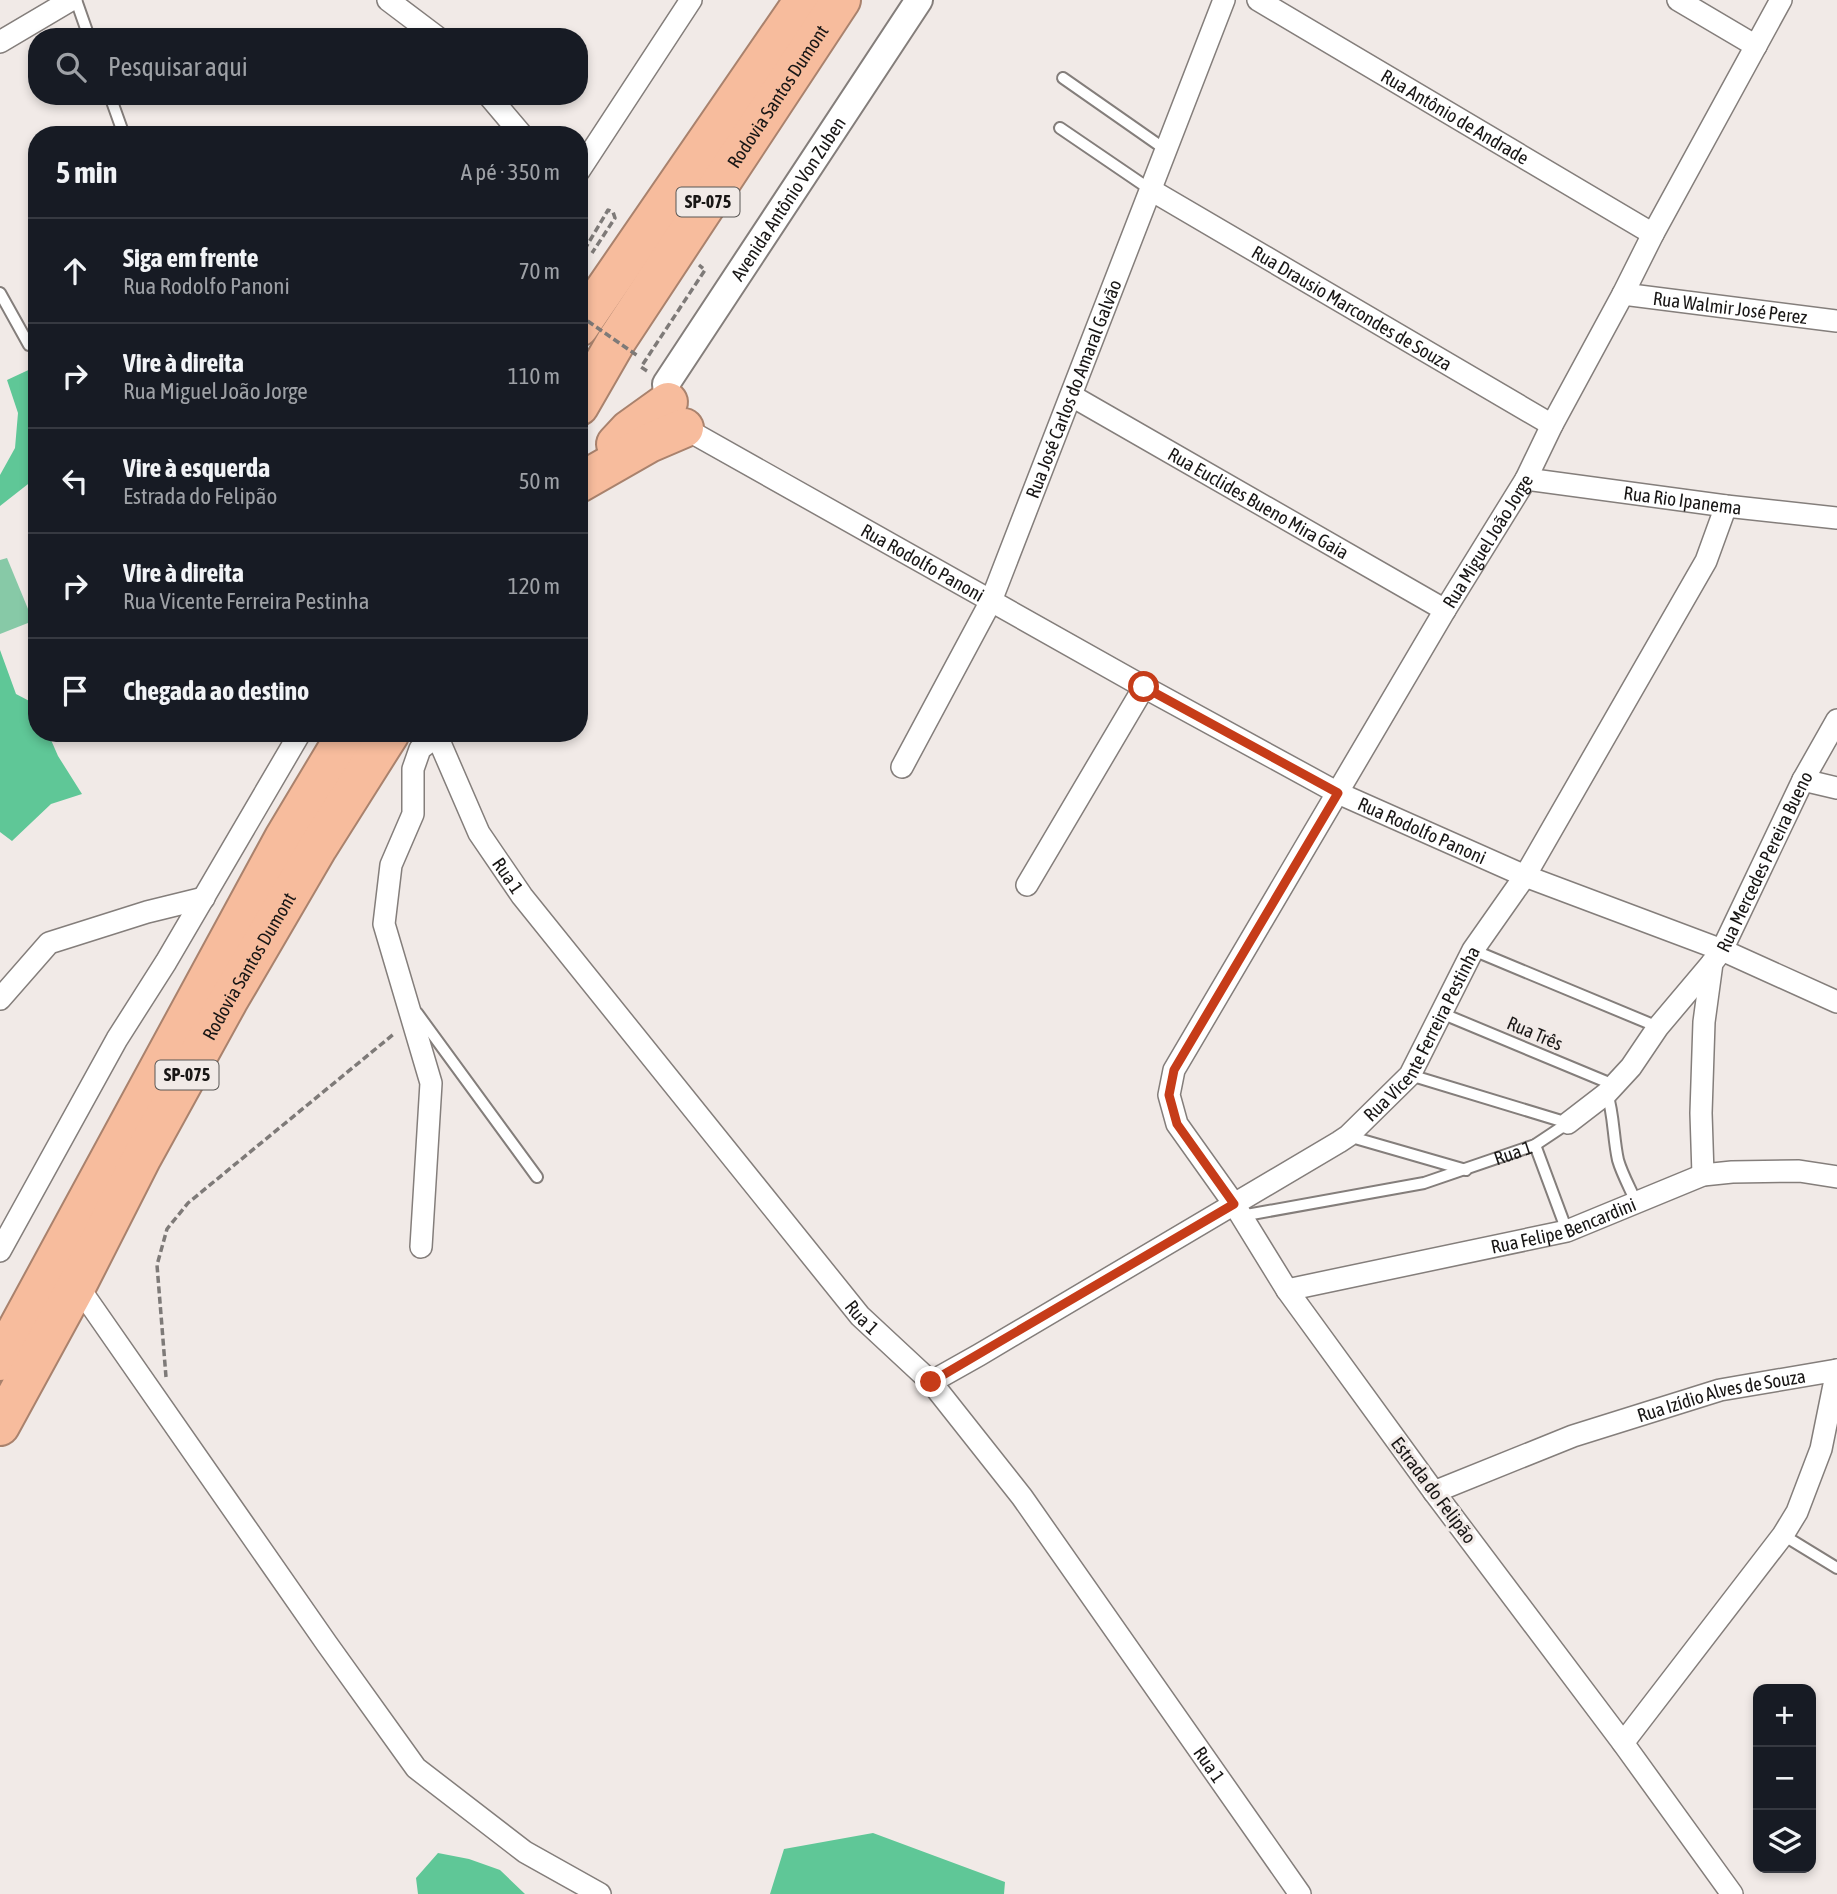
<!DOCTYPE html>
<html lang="pt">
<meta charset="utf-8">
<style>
:root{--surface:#171b24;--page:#242831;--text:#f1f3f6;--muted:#9ea1a6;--line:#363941}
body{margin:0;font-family:"Asap Condensed",sans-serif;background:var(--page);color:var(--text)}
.controls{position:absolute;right:21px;bottom:21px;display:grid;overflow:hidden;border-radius:14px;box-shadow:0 4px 10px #0003}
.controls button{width:63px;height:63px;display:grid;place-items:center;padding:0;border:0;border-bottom:2px solid var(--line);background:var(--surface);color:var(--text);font:35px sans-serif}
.stop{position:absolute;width:21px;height:21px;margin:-16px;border:5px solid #c63c19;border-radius:50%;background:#fff}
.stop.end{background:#c63c19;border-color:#fff;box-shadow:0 2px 7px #0008}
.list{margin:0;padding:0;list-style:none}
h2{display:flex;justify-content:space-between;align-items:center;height:91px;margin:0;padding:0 28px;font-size:30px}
h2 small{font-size:23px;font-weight:400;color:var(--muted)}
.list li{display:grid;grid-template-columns:46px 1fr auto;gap:21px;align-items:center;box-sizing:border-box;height:105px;padding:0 28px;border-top:2px solid var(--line)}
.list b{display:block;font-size:26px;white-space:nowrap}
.list p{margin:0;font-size:23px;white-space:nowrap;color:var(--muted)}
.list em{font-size:23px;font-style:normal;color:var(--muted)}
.icon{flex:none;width:38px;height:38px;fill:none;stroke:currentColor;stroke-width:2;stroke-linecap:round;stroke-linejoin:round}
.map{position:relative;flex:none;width:1837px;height:1894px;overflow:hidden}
.search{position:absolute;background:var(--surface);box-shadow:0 4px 10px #0003;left:28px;top:28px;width:560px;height:77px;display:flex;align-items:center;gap:18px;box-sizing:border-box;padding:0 24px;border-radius:28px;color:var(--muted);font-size:26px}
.panel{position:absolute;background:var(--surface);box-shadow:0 4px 10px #0003;left:28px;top:126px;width:560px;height:616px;border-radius:28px}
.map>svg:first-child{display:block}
.green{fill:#87c9a7}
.forest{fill:#5fc797}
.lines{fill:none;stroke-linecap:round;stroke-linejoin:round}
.service-casing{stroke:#847e7b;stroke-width:14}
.minor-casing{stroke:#847e7b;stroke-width:24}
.tertiary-casing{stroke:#847e7b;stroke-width:30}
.motorway-casing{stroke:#a9826d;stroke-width:42}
.path{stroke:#7e7a78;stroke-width:3.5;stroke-dasharray:7 3.5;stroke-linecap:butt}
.service{stroke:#fff;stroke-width:10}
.minor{stroke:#fff;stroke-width:21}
.tertiary{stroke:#fff;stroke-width:26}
.motorway{stroke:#f7bc9d;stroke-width:38}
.path-bridge{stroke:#7e7a78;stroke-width:3.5;stroke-dasharray:7 3.5;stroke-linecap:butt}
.route{stroke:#c63c19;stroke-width:9}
.labels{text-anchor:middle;stroke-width:6;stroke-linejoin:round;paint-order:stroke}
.shield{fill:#f1eae7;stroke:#595654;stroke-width:2}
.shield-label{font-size:18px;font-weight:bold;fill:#181615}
.street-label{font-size:19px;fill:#181615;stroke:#f1eae7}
</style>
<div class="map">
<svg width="1837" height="1894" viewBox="0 0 1837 1894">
<rect width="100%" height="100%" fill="#f1eae7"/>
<!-- green -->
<path class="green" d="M7 558 33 621 0 634V560Z"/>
<!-- forest -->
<path class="forest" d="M37 366V477L0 506V475L15 448 18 413 7 380Z
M0 650 16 694 37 705V733H48L58 756 82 794 51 804 12 841 0 832Z
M873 1833 1005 1882 1004 1894H770L784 1849Z
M438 1853 469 1859 500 1870 525 1894H418L416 1878Z"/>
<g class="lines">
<!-- service casing -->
<g class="service-casing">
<g id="service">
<path d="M76 0 89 37"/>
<path d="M1063 78 1166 150"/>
<path d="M110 96 124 135"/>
<path d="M1060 128 1151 190"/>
<path d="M0 293 29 345"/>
<path d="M1473 950 1658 1027"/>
<path d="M417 1013 537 1177"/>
<path d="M1441 1013 1614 1085"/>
<path d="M1410 1075 1568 1123"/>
<path d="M1607 1093C1614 1115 1613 1137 1618 1160 1622 1174 1630 1188 1636 1202"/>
<path d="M1348 1136 1466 1170"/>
<path d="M1535 1145 1567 1231"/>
<path id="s1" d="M1241 1216 1424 1183 1535 1145 1568 1123"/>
<path d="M1783 1535 1837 1568"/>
</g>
</g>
<!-- minor casing -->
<g class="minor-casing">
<g id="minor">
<path d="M388 0 437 37"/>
<path id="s2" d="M1258 0 1653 234"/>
<path d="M1678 0 1756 46"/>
<path d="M0 42 71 0"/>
<path d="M489 96 522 135"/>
<path d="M579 171 691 0"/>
<path id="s3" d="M1151 190 1552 425"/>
<path id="s4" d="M1623 294 1837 321"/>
<path id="s5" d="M1072 396 1445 610"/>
<path id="s6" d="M680 421 684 428 1144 687 1338 793 1525 876 1722 950 1837 1002"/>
<path id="s7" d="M1526 479 1726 506 1837 518"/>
<path id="s8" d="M902 767 991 601 1224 0"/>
<path d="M1803 780 1837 788"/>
<path d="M1027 885 1144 687"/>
<path d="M0 999 49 943 147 912 204 898"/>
<path d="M1568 1123 1607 1093 1631 1067 1658 1027 1712 963"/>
<path id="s9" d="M1703 1175 1701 1113 1704 1022 1712 963 1722 950 1803 780 1837 720"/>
<path id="s10" d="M421 1247 431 1083 384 924 391 865 413 814V769L420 749 437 736 479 833 522 896 860 1316 931 1382 1022 1497 1300 1894"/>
<path d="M0 1251 117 1039 166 962 300 733"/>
<path d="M77 1285 327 1644 416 1768 525 1852 600 1894"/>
<path id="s11" d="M1287 1290 1567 1231 1703 1175 1732 1172 1799 1171 1837 1177"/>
<path id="s12" d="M931 1382 979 1355 1339 1142 1348 1136 1410 1075 1473 950 1525 876 1706 561 1726 506"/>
<path id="s13" d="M1434 1492 1573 1436 1720 1390 1837 1370"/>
<path d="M1623 1743 1783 1535 1797 1512 1821 1449 1837 1370"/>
<path id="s14" d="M1732 1894 1623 1743 1434 1492 1287 1290 1234 1204 1177 1124 1169 1095 1174 1070 1445 610 1526 479 1552 425 1623 294 1653 234 1781 0"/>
</g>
</g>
<!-- tertiary casing -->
<g class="tertiary-casing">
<g id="tertiary">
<path id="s15" d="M668 402 666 384 919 0"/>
</g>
</g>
<!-- motorway casing -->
<g class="motorway-casing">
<g id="motorway">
<path d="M579 327 804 0"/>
<path id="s16" d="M579 406 617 340 841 0"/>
<path d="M616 444 629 430 668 402"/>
<path d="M579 483 649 443 684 428"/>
<path d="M0 1361 284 838 347 733"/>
<path id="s17" d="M0 1426 77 1285 142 1157 228 1001 318 847 390 733"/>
</g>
</g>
<!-- path -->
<path class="path" d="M579 259 608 210 613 212 615 218 592 253
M647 371 641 367 705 270 699 265
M166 1377 157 1265 167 1229 188 1203 395 1033"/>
<!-- service -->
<use href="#service" class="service"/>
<!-- minor -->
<use href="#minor" class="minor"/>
<!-- tertiary -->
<use href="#tertiary" class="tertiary"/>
<!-- motorway -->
<use href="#motorway" class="motorway"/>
<!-- path-bridge -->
<path class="path-bridge" d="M579 315 638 356"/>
</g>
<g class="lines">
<!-- route -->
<path class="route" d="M931 1382 1234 1204 1177 1124 1169 1095 1174 1070 1338 793 1144 687"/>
</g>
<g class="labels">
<!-- shield labels -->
<g class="shield">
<rect x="676.5" y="187.5" width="63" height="29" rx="5"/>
<rect x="155.5" y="1060.5" width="63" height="29" rx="5"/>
</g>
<g class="shield-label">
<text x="708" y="208">SP-075</text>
<text x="187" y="1081">SP-075</text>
</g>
<!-- street labels -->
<g class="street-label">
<text dy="7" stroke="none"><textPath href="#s16" startOffset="368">Rodovia Santos Dumont</textPath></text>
<text dy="7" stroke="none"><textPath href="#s2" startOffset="229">Rua Antônio de Andrade</textPath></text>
<text dy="7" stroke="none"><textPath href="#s15" startOffset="240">Avenida Antônio Von Zuben</textPath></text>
<text dy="7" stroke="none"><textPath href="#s4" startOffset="108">Rua Walmir José Perez</textPath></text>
<text dy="7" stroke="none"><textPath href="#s3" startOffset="233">Rua Drausio Marcondes de Souza</textPath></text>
<text dy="7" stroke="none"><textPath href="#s8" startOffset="416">Rua José Carlos do Amaral Galvão</textPath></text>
<text dy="7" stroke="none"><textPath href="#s7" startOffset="158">Rua Rio Ipanema</textPath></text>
<text dy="7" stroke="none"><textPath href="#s5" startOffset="215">Rua Euclides Bueno Mira Gaia</textPath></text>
<text dy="7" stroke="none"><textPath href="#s14" startOffset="1620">Rua Miguel João Jorge</textPath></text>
<text dy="7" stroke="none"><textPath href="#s6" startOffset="282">Rua Rodolfo Panoni</textPath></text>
<text dy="7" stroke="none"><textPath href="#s6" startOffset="849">Rua Rodolfo Panoni</textPath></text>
<text dy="7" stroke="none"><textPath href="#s9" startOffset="327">Rua Mercedes Pereira Bueno</textPath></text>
<text dy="7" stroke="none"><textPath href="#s10" startOffset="690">Rua 1</textPath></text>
<text dy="7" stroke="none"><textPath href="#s17" startOffset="523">Rodovia Santos Dumont</textPath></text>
<text dy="7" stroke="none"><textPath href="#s12" startOffset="612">Rua Vicente Ferreira Pestinha</textPath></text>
<text transform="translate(1535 1033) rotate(23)" y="7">Rua Três</text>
<text dy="7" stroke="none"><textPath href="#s1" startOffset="280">Rua 1</textPath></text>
<text dy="7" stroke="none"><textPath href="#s11" startOffset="284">Rua Felipe Bencardini</textPath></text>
<text dy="7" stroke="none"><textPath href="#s10" startOffset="1256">Rua 1</textPath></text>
<text dy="7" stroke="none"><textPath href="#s13" startOffset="304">Rua Izídio Alves de Souza</textPath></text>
<text transform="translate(1434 1490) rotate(53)" y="7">Estrada do Felipão</text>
<text dy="7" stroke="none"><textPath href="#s10" startOffset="1824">Rua 1</textPath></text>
</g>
</g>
</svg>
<div class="controls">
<button>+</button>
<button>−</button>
<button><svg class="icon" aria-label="layers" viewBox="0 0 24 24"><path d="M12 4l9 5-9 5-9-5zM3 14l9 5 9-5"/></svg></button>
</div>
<div class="stop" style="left:1144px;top:687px"></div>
<div class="stop end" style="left:931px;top:1382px"></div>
<div class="search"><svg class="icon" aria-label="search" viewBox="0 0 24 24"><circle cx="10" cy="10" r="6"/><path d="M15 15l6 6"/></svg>Pesquisar aqui</div>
<section class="panel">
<h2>5 min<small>A pé · 350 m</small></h2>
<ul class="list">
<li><svg class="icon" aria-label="ahead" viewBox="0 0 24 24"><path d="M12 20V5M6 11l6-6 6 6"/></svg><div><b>Siga em frente</b><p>Rua Rodolfo Panoni</p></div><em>70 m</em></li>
<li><svg class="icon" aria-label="right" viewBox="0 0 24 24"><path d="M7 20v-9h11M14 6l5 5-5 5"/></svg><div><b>Vire à direita</b><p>Rua Miguel João Jorge</p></div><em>110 m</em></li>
<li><svg class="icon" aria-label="left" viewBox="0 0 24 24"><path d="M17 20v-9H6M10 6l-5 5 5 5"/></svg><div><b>Vire à esquerda</b><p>Estrada do Felipão</p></div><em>50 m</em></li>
<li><svg class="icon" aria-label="right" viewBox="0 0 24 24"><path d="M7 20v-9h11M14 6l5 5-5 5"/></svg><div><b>Vire à direita</b><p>Rua Vicente Ferreira Pestinha</p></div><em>120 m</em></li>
<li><svg class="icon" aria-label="arrive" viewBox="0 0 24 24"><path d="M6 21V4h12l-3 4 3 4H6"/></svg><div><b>Chegada ao destino</b></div></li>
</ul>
</section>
</div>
